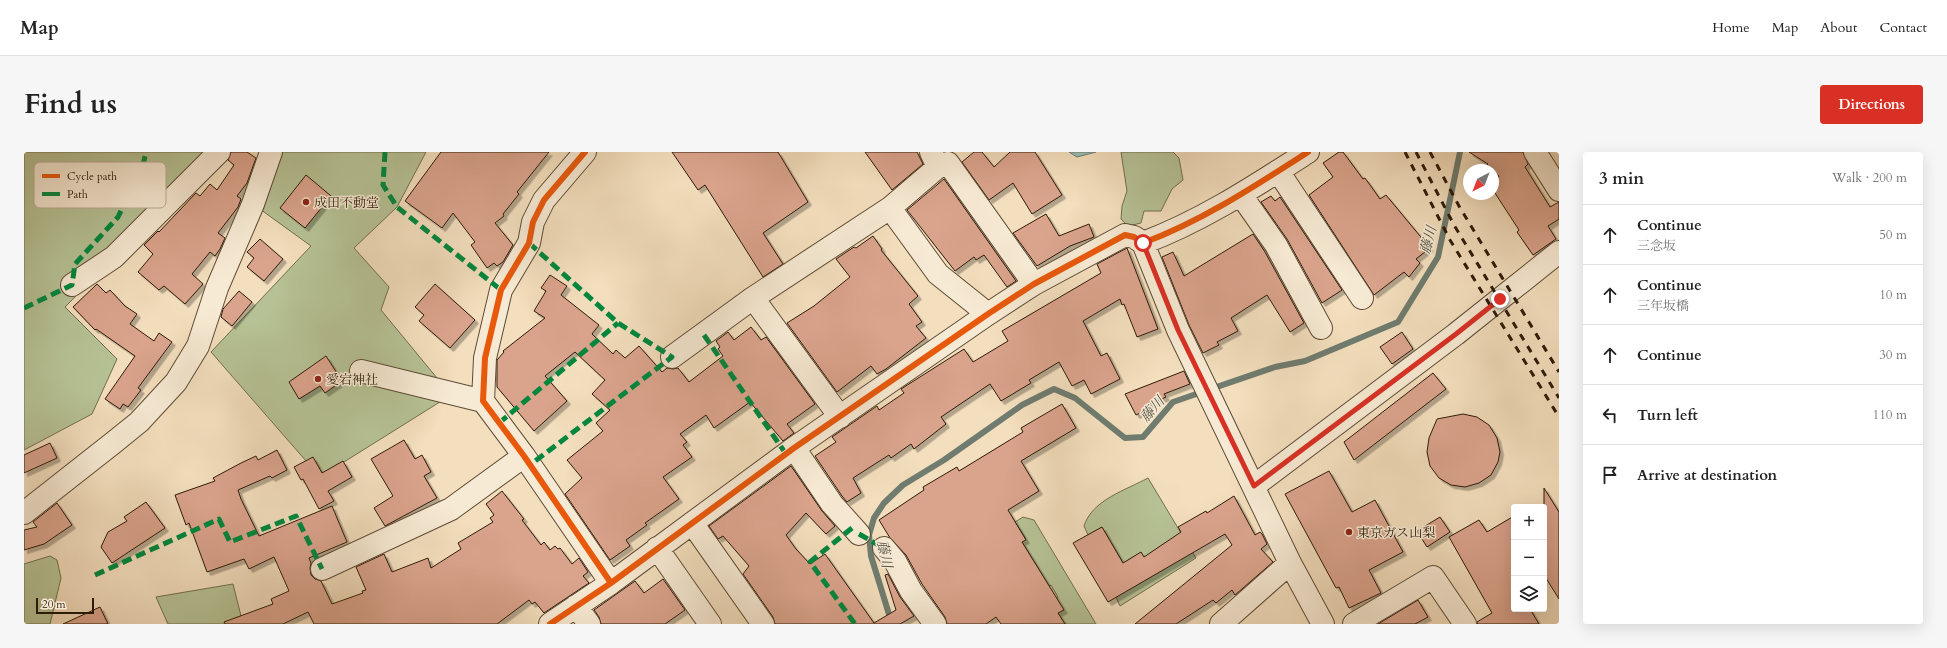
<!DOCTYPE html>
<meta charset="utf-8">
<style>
:root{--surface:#fff;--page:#f6f6f6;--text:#222;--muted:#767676;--line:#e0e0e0;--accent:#d93025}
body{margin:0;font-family:Cardo,"Noto Serif JP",serif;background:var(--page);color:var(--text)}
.controls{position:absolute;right:12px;bottom:12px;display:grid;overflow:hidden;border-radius:4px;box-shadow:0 4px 16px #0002}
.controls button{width:36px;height:36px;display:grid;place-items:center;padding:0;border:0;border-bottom:1px solid var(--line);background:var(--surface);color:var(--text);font:20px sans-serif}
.compass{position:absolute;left:1439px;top:12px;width:36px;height:36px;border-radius:50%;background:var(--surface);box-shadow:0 4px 16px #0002;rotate:222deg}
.scale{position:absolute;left:12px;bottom:10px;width:58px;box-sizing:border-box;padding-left:4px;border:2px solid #2e1b08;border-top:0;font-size:11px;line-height:14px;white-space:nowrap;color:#2e1b08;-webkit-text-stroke:3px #f7ead4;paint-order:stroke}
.stop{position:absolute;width:12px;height:12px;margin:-9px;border:3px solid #d93025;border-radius:50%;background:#fff}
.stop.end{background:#d93025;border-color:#fff;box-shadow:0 1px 4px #0008}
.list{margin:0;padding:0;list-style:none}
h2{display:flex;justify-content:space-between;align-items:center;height:52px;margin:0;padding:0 16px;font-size:17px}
h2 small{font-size:13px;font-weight:400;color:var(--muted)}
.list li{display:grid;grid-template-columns:26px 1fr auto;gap:12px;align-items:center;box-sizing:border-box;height:60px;padding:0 16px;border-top:1px solid var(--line)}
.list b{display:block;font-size:15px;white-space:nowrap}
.list p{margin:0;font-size:13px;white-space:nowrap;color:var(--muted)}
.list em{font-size:13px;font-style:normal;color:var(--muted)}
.icon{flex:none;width:22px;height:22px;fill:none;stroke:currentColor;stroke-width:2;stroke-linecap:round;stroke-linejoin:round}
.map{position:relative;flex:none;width:1535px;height:472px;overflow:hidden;border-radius:4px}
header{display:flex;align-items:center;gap:24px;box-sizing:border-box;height:56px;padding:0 20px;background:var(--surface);border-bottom:1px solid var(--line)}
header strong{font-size:19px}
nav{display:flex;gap:22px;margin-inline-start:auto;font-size:14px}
.intro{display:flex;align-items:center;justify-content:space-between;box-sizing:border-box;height:96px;padding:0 24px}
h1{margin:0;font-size:28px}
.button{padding:10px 18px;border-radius:4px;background:var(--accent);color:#fff;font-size:14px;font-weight:700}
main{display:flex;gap:24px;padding:0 24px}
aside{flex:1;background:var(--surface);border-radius:4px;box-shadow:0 4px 16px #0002}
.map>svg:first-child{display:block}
.green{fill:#b6c295;stroke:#726e4e}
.water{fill:#9bbcb3;stroke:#6f7c6f}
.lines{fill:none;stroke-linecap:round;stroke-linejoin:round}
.stream{stroke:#6f7c6f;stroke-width:6}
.building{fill:#daa38c;stroke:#2e1b08;filter:url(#shadow)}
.minor-casing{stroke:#5f4c35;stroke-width:24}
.minor{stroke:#f7ead4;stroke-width:22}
.rail{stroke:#2e1b08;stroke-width:3;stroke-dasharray:7 7;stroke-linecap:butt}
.quiet{stroke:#00873e;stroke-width:5;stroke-dasharray:10 5;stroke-linecap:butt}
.cycleway-casing{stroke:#f7ead4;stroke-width:8}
.cycleway{stroke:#e8590c;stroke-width:6}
.route{stroke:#d93025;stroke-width:5}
.poi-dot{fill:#8f2418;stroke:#f7ead4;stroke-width:1.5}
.labels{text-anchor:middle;stroke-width:3;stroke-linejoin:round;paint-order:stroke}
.poi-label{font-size:13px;fill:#2e1b08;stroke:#f7ead4;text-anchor:start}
.water-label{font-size:14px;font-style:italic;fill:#545344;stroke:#f7ead4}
.key{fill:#f7ead4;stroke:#bbac97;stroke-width:1}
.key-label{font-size:11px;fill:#2e1b08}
</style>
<header>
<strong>Map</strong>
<nav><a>Home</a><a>Map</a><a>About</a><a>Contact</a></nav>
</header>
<div class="intro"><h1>Find us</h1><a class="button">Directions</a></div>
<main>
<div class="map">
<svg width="1535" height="472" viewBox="0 0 1535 472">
<defs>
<filter id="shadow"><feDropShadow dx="3.5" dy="3.5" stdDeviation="0" flood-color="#0004"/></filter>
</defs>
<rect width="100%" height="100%" fill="#f3debd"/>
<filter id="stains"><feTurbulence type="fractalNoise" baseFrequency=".005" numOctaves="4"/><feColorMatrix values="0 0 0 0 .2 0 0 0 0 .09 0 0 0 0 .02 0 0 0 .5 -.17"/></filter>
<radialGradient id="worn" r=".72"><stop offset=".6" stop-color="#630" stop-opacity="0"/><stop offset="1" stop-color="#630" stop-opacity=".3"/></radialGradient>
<!-- green -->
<path class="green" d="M0 0H195L41 155 93 207 68 262 0 298Z
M247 0H402L373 55 330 96 365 135 357 158 427 243 296 325 187 200 287 94 229 52Z
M1097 0H1149L1155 6 1159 28 1148 37 1137 59H1120L1117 71 1104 74 1097 67 1098 54 1103 39Z
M1124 326 1172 406 1096 454 1092 445 1117 401 1099 411 1078 375 1064 383 1060 374C1068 348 1102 338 1124 326Z
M999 365 1010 368 1072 472H1041L1034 461 1039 458 1032 446 1034 445 1027 433 1025 434 998 390 1002 387 991 370Z
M26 404 33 408 37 426 26 472H0V412Z
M209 432 219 472H144L132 445Z"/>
<!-- water -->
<path class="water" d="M1045 0H1072L1053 5Z"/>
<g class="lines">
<!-- stream -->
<path class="stream" d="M868 472 847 404 845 383 850 366 860 351 879 333 920 308 998 253 1030 237 1051 246 1101 286 1119 285 1149 250 1251 215 1281 209 1374 170 1414 105 1436 0"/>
</g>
<!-- building -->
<path class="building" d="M207 0H223L232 6 223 31 213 44 217 47 214 55 194 81 201 86 196 97 191 104 186 100 168 122 179 132 161 152 140 134 135 138 114 120 129 102 120 93 134 79 135 80 172 41 176 44 186 32 193 38 210 13 204 8Z
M417 0H525L493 40 495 42 479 62 480 64 471 71 489 93 479 110 473 114 470 111 463 116 447 93 451 90 429 61 418 76 381 49Z
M648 0H754L784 50 739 81 759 112 739 125 681 33 674 38Z
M841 0H893L899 12 868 38Z
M950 0H958L970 15 986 0H1011L1038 43 1008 62 989 31 965 48 938 10Z
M1315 0H1319L1339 27 1341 26 1356 47 1362 43 1406 96 1392 107 1396 111 1385 125 1380 120 1350 143 1285 43 1309 25 1299 11Z
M1445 0H1499L1504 12 1501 15 1526 55 1535 50V67L1524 74 1532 87 1509 103 1493 80 1495 78 1469 38V34L1475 24 1469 20V18L1461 15 1464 12Z
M282 23 307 44 281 76 256 56Z
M920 27 992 129 983 135 960 103 952 108 950 105 931 119 883 58Z
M1247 44 1251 49 1256 45 1318 138 1298 151 1263 87 1237 50Z
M1022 62 1035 84 1065 72 1070 85 1046 94 1013 114 989 81Z
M1229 82 1241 100 1280 171 1266 180 1243 143 1207 166 1214 179 1193 190 1195 193 1179 201 1165 173 1138 105 1149 100 1160 124Z
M849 84 858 97 857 98 894 144 885 152 898 170 892 174 902 186 862 217 853 222 847 214 813 240 763 171 790 154 826 125 812 107 830 95 832 96Z
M236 87 259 107 240 129 223 115 230 106 223 100Z
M1103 96 1134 177 1113 185 1100 152 1098 153 1096 147 1059 169 1077 204 1083 201 1096 227 1067 242 1060 228 1048 234 1035 210 1005 228 1007 231 977 249 966 232 917 265 922 272 890 297 887 292 867 306 865 303 829 326 837 341 823 350 818 344 791 304 812 290 808 285 853 254 855 258 880 241 877 237 940 197 949 210 984 189 978 179 1077 121 1073 112Z
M526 123 543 134 537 143 575 173 568 182 589 202 592 198 601 206 615 194 638 220 643 216 649 217 654 216 665 230 699 204 694 197 696 195 692 189 704 180 710 188 727 175 737 188 742 185 791 252 763 272 770 281 759 289 726 250 690 276 682 263 656 282 663 290 659 293 668 305 639 325 655 347 621 371 623 373 602 388 606 394 586 408 541 342 558 326 543 308 579 279 572 271 586 258 568 242 581 228 551 200 521 224 543 249 510 279 473 235V208L480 200 479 199 521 166 510 159 522 139 517 136Z
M73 132 82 141 86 138 101 154 113 162 106 172 130 189 135 181 148 190 114 236 117 238 104 255 99 252 96 257 81 247 111 204 72 177 71 178 49 155Z
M411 132 451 168 426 196 395 169 400 163 391 155Z
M215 139 228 150 208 174 197 165 199 157Z
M1378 180 1389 197 1368 212 1356 195Z
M302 204 318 229 301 241 296 234 275 247 265 230Z
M1160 219 1166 232 1140 242 1142 245 1124 253 1126 256 1112 263 1101 242Z
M1409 221 1422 237 1330 308 1320 290Z
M1038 252 1052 276 997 309 1015 339 984 358 1002 388 998 390 1040 458 1034 461 1041 472H977L972 465 962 472H923L921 465 898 432 882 403 866 386 855 368 900 338 899 335 933 315 935 319 999 280 997 276Z
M1439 262 1453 265 1465 273 1473 286 1476 300 1474 310 1467 323 1455 331 1441 335 1427 333 1415 326 1406 314 1403 300 1405 286 1413 267Z
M380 288 391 307 398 303 407 320 400 324 413 346 361 374 350 356 369 344 347 307Z
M26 291 33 306 0 321V303Z
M253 298 263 318 248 326 246 324 214 338 217 347 235 384 308 354 323 390 285 406 287 411 286 416 287 423 291 427 297 429 308 452 339 441 338 439 342 438 332 415 360 402 368 420 404 406 407 416 437 397 434 391 469 370 466 366 470 363 462 352 478 339 500 367 498 368 517 393 520 390 526 398 531 394 534 397 536 396 548 412 555 406 564 420 559 424 565 431 520 461 511 450 508 452 505 448 473 472H290L284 460 259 472H201L200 470 249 452 247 447 265 439 250 405 225 417 220 407 183 420 165 371 162 373 151 343 191 329 189 326 217 311 232 304 234 308Z
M289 305 298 321 319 309 328 325 304 339 310 349 295 357 279 327 277 328 270 315Z
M767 314 798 359 811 374 802 382 782 361 762 383 772 397 786 412 801 402 850 471 872 458 861 423 864 422 876 445 890 464 876 472H751L749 465 719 422 725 414 699 384 694 387 685 374Z
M1305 319 1328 360 1351 348 1379 400 1345 418 1357 441 1325 456 1315 435 1312 436 1261 342Z
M1520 336 1535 360V447L1520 423Z
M1210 344 1231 383 1236 380 1238 382 1243 392 1237 397 1249 410 1211 443 1208 438 1192 451 1189 448 1152 472H1111L1208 393 1201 382 1084 450 1049 391 1078 375 1099 411 1117 400 1120 405 1157 380 1154 375 1182 359 1183 361Z
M122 350 141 376 88 411 77 395 84 380 103 369 100 365Z
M33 351 48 373 20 392 0 398V378L13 375 9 370Z
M1490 364V457H1506L1515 472H1453V470L1468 461 1425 385 1455 368 1463 380Z
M1416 365 1426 380 1403 395 1393 379Z
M639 427 661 458 641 472H577L575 465 570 458 611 429 620 441Z
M1394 448 1404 465 1391 472H1354Z
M76 455 84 472H39Z"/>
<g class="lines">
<!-- minor casing -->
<g class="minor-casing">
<path id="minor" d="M561 0 520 48 509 70 505 91 477 138 461 206 459 249 500 304 587 431
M1511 0 1535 38
M914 15 924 11 1010 132
M1254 19 1338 146
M1217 43 1252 93 1297 176
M866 56 914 122 964 162
M1119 91 1154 178 1266 411 1299 472
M48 133 90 105 195 0
M729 146 816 265
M648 205 729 146 866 56 914 15 907 0
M337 219 459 249
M770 296 808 352 835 382
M1230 334 1432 182 1535 100
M0 361 89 291 115 270 152 230 174 194 193 136 229 52 247 0
M668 371 739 472
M633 396 686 472
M860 396 871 409 887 439 911 472
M298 417 427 357 500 304
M552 454 565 472
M526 472 587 431 770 296 964 162 1010 132 1101 83 1110 85 1119 91C1178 69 1231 34 1284 0
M1197 472 1266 411
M1330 472 1409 425 1441 472"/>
</g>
<!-- minor -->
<use href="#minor" class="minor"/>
<!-- rail -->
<path class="rail" d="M1381 0 1426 88 1535 265
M1392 0 1430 73 1535 246
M1406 0 1435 54 1535 220"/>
<!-- quiet -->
<path class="quiet" d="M361 0 359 33 373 55 477 138
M505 91 594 171 648 205 506 313
M0 156 48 133 51 112 94 65 119 13 122 0
M680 183 762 302
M475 271 594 171
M828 376 786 410 831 472
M835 382 860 396
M71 423 195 367 206 390 272 364 298 417"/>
<!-- cycleway casing -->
<g class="cycleway-casing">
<path id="cycleway" d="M561 0 520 48 509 70 505 91 477 138 461 206 459 249 500 304 587 431
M526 472 587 431 770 296 964 162 1010 132 1101 83 1110 85 1119 91C1178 69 1231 34 1284 0"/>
</g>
<!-- cycleway -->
<use href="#cycleway" class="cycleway"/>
</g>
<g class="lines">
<!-- route -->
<path class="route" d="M1119 91 1154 178 1230 334 1432 182 1476 147"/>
</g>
<!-- markers -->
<g class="poi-dot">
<circle cx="282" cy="50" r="4"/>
<circle cx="294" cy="227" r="4"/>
<circle cx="1325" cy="380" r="4"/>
</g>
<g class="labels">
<!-- poi labels -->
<g class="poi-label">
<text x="290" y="55">成田不動堂</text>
<text x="302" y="232">愛宕神社</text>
<text x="1333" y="385">東京ガス山梨</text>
</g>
<!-- water labels -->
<g class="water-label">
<text transform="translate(1404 88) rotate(-75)" y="5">藤川</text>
<text transform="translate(1128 257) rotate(-48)" y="5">藤川</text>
<text transform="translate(861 402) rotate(78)" y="5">藤川</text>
</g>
</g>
<!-- legend -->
<rect x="10" y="10" width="132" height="46" rx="6" class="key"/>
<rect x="18" y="22" width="18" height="4" fill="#e8590c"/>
<rect x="18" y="40" width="18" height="4" fill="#00873e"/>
<g class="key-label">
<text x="43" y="28">Cycle path</text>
<text x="43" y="46">Path</text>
</g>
<rect width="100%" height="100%" filter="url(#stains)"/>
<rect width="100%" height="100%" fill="url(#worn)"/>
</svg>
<div class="controls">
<button>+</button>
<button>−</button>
<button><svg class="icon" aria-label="layers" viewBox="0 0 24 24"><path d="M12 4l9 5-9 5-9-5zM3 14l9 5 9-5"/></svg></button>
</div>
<svg class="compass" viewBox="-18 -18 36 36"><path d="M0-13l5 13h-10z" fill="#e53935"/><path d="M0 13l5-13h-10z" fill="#767676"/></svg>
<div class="scale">20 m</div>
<div class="stop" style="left:1119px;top:91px"></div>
<div class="stop end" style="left:1476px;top:147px"></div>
</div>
<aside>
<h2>3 min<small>Walk · 200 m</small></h2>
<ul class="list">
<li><svg class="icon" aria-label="ahead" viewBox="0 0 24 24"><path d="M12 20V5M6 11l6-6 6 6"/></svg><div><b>Continue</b><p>三念坂</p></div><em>50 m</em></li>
<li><svg class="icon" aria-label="ahead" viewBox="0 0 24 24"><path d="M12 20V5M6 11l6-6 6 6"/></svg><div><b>Continue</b><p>三年坂橋</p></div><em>10 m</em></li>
<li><svg class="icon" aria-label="ahead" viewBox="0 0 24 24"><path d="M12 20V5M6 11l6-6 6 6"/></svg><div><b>Continue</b></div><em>30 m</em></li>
<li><svg class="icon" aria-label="left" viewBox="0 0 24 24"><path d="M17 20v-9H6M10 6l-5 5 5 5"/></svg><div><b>Turn left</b></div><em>110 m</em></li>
<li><svg class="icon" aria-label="arrive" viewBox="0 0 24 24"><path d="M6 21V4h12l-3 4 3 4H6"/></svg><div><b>Arrive at destination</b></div></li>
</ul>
</aside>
</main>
